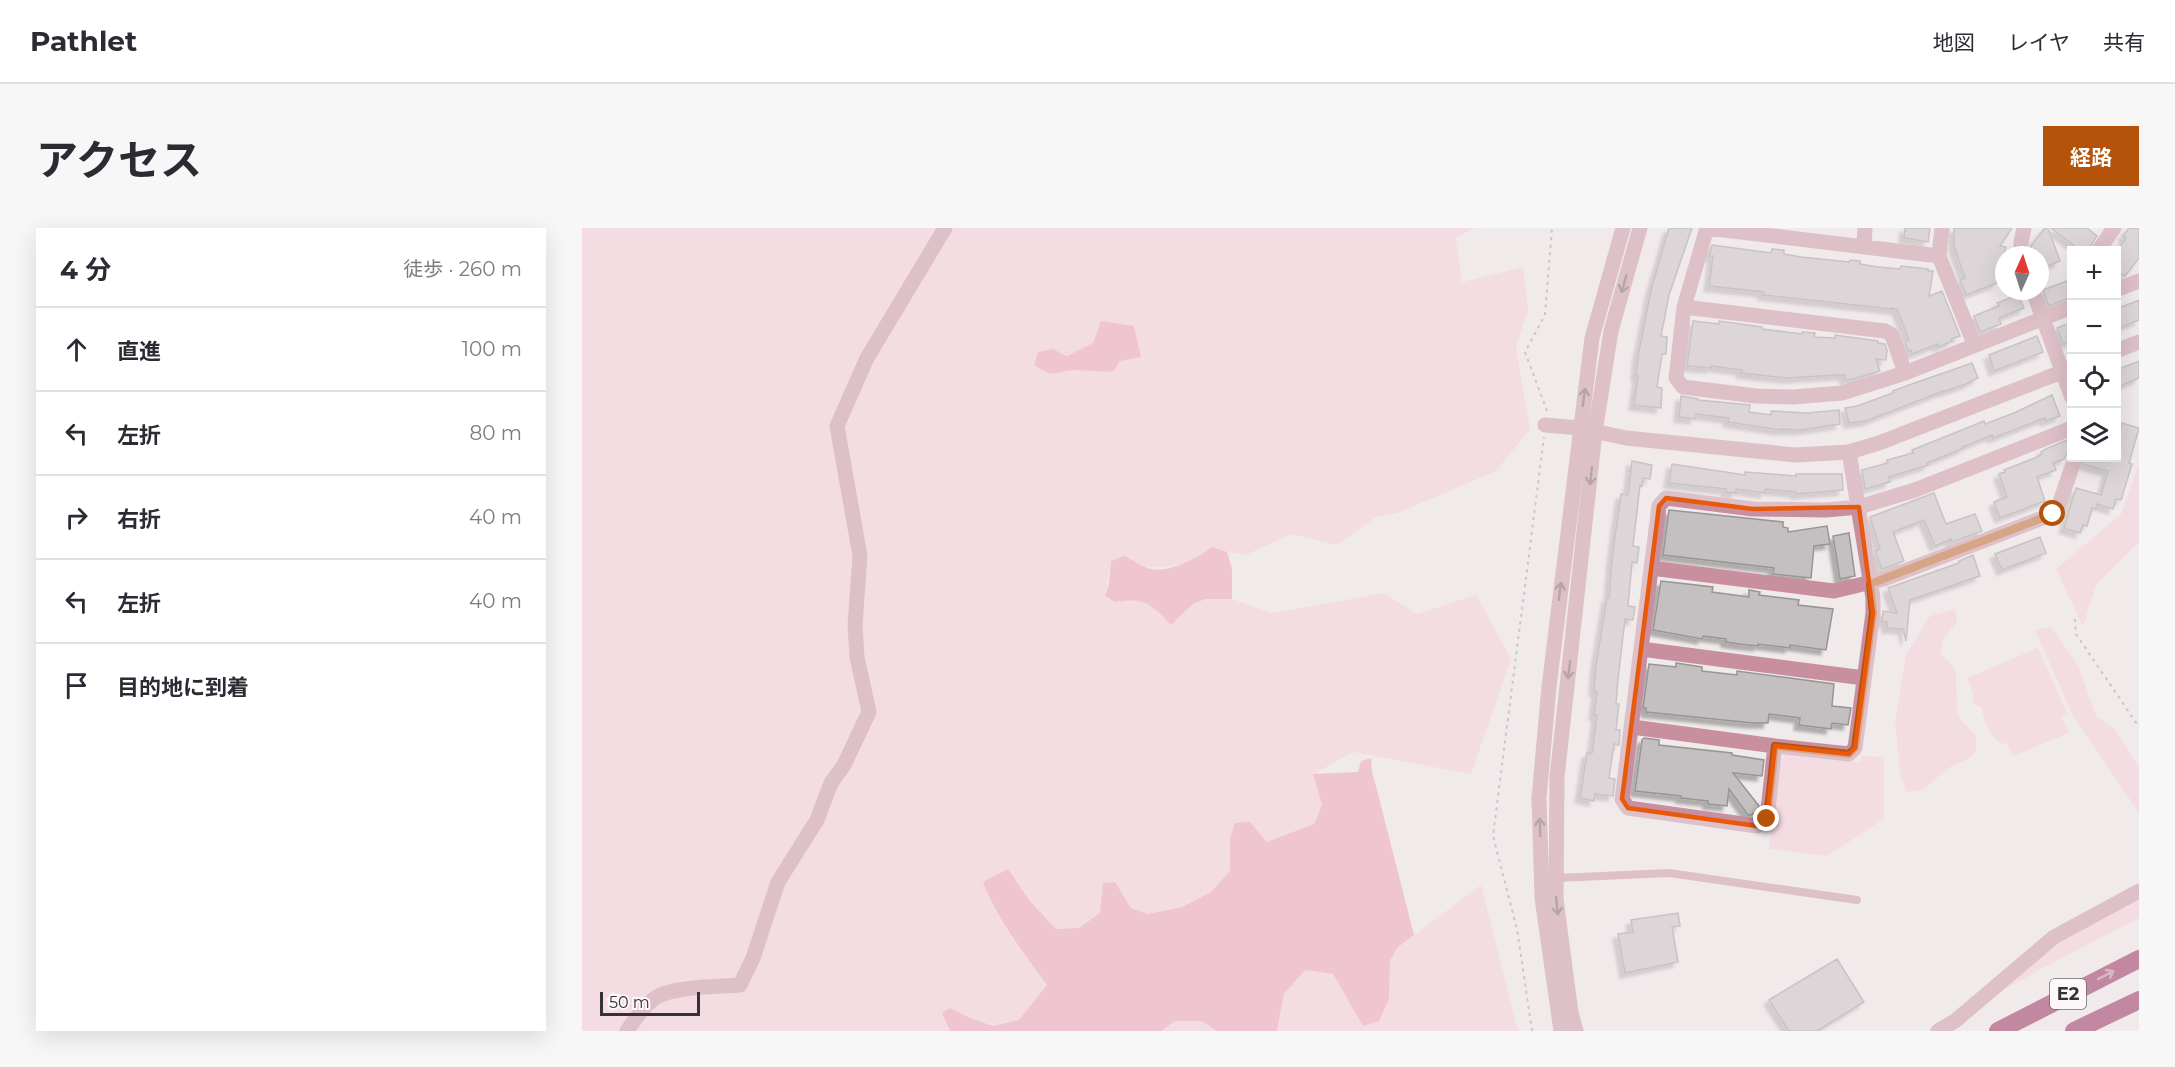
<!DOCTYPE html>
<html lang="ja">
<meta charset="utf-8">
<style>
:root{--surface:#fff;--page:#f7f7f7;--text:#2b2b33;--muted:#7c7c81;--line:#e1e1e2;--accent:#b45309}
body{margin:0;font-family:Montserrat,"Noto Sans JP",sans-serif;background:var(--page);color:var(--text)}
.controls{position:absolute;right:18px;top:18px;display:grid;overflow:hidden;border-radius:0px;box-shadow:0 6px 24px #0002}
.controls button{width:54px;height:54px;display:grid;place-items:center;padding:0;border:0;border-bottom:2px solid var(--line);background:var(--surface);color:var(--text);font:30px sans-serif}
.compass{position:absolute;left:1413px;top:18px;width:54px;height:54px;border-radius:50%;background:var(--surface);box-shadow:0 6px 24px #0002;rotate:3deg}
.scale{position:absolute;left:18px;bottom:15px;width:100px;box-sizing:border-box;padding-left:6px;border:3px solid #343232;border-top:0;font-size:16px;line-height:21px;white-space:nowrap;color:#343232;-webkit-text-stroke:4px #fdf7f9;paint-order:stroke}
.stop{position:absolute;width:18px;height:18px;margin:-14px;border:4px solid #b45309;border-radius:50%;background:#fff}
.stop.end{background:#b45309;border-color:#fff;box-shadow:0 2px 6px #0008}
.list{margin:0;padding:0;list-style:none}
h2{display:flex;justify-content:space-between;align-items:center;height:78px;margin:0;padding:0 24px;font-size:26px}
h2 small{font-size:20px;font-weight:400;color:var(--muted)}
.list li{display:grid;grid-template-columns:39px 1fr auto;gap:18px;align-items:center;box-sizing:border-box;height:84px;padding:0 24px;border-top:2px solid var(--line)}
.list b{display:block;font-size:22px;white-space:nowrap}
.list em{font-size:20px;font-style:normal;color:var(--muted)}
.icon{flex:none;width:33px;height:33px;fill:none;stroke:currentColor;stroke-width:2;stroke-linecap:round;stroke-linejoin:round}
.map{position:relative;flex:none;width:1557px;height:803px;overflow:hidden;border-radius:0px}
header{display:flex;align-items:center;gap:36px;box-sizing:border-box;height:84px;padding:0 30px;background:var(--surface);border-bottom:2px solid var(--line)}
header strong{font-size:28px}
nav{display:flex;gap:33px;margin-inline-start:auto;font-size:21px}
.intro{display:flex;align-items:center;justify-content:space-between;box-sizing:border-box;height:144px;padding:0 36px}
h1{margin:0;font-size:42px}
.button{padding:15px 27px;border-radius:0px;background:var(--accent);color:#fff;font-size:21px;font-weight:700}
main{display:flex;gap:36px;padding:0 36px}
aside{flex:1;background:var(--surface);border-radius:0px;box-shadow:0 6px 24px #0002}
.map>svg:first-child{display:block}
.green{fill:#f8ced8;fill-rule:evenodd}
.water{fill:#ea9ab0}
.building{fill:#c4bfc0;stroke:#999495;stroke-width:1.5;filter:url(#shadow)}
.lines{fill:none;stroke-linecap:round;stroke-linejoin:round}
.path{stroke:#9d999a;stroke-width:2;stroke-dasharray:3 4.5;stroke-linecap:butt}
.service{stroke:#c88f9e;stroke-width:8}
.minor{stroke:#c88f9e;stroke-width:15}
.tertiary{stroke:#c88f9e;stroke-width:15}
.motorway{stroke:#8d1248;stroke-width:18}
.oneway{stroke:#685358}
.oneway2{stroke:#bf7998}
.route{stroke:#b45309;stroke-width:8}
.marked{fill:none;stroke:#e8590c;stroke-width:4.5;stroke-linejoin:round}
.labels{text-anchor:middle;stroke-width:5;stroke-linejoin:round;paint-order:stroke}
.shield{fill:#fdf7f9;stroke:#706d6e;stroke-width:1.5}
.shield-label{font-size:18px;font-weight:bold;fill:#343232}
</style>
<header>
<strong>Pathlet</strong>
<nav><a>地図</a><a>レイヤ</a><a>共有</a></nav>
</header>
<div class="intro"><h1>アクセス</h1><a class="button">経路</a></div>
<main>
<aside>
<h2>4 分<small>徒歩 · 260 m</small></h2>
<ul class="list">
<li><svg class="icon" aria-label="ahead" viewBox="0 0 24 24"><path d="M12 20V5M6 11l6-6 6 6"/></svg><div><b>直進</b></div><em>100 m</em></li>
<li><svg class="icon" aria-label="left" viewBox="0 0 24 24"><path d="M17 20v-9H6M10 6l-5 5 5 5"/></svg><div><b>左折</b></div><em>80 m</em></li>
<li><svg class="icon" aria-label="right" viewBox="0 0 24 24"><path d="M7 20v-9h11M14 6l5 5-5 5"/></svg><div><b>右折</b></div><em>40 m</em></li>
<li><svg class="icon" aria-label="left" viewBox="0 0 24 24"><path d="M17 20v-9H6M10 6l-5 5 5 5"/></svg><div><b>左折</b></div><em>40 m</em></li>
<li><svg class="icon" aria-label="arrive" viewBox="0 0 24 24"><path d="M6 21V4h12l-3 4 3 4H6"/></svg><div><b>目的地に到着</b></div></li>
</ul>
</aside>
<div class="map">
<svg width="1557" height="803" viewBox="0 0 1557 803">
<defs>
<filter id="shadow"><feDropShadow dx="-5" dy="5" stdDeviation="1.5" flood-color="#0004"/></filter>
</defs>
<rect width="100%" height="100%" fill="#f0eaeb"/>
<!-- green -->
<path class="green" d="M0 0H893L874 10 880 54 941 39 946 82 934 119 948 201 914 243 818 284 794 289 755 317 709 306 664 327 645 324 630 319C593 346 571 341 529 333L523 368 533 374C551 371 564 371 577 384L624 371H650L691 385 802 365 835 386 894 367 929 431 889 546 771 524 732 546 740 577 732 596 685 614 668 594 648 611V643L629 664 600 679 566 686 549 680 533 654 521 655 518 685 497 700 474 701 448 673 426 641 402 654C410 687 444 729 466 757L438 792 411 798 388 790 368 780 360 785 368 803H0ZM520 93 559 129 537 133 531 144 492 142 468 146 471 121 485 128 511 115Z
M1557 236V314L1514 357 1501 399 1474 341 1539 286Z
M1373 381 1375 394 1360 413 1359 425 1374 443 1375 484 1380 493 1394 508V523L1386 531 1366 540 1341 562 1324 564 1318 543 1313 495 1324 426 1348 388Z
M1469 399 1496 437 1514 488 1533 501 1557 539V585L1491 488 1453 402Z
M1456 420 1485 485 1479 488 1487 505 1431 528 1424 515 1420 516C1407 507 1403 494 1399 479L1391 476V465L1385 450Z
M1203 525 1279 534 1280 528 1302 529V591L1245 628 1187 621 1200 532Z
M899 657 936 803H695L702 766 723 742 751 746 781 798 807 771 808 733 815 720Z
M1557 668V690L1455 743 1385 783 1483 706Z
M593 793H620L635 803H579Z"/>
<!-- water -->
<path class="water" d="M519 93 552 98 559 129 538 133 531 144 492 142 468 146 452 137 456 124 471 121 485 128 511 115Z
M630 319 645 324 650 341V371H624L612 375 589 397C570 376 562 369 533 374L523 368 527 355 529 333 543 328C551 332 560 339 569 341 588 345 615 330 630 319Z
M789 530 790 543 832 707 815 720 808 733 807 771 797 793 781 798 751 746 723 742 702 766 695 803H635L620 793H593L579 803H368L360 785 368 780 388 790 411 798 437 792 465 757C442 725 415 692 401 654L426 641 448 673 474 701 497 700 518 685 521 655 533 654 549 680 566 686 600 679 629 664 648 643V611L653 595 668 594 685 614 732 596 740 577 731 546 776 544 779 533Z"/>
<!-- building -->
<path class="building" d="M1087 0H1110L1087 67 1079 108 1085 109 1084 126H1080L1075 159 1080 160 1079 180 1052 177 1056 148H1054L1056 128 1069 62Z
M1323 0H1348L1346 14 1322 10Z
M1372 0H1430L1418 18 1424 19 1415 55 1384 67 1378 52 1383 50 1372 18Z
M1463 0H1466L1478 33 1466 38 1463 32 1449 22V18Z
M1469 0H1505L1515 8 1506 22H1498Z
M1547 0H1557V30L1543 48 1534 42V24L1544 10 1541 8Z
M1130 17 1189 25 1190 21 1202 22V26L1219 29 1267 34 1268 32 1278 33V36L1296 39 1318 41 1319 38 1346 41V43H1351L1347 68 1360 63 1378 108 1369 111 1370 113 1357 119 1356 116 1330 126 1329 122 1326 123 1323 113 1327 112 1315 81H1311L1310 79V81L1181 67 1182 64 1127 58 1131 28H1127Z
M1490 51V69L1467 78 1461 62Z
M1436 67 1442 80 1417 90 1419 96 1398 104 1392 88 1417 78 1415 75Z
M1557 72V92L1534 101V81Z
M1111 93 1137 96V93L1180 99V101L1220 106V104L1233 105 1232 109 1253 110V107L1296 113V115L1303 116 1305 122 1304 132 1294 131 1298 143 1271 151 1263 152V147H1256L1204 150 1159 145 1160 142 1129 138V140L1105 138Z
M1490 94V113L1481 116 1475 100Z
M1455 108 1461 124 1412 143 1407 127Z
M1557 133V150L1534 160V142Z
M1390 135 1396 150 1384 156 1361 164V163L1284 193 1267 195 1263 180 1275 178 1311 165V163L1327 157Z
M1470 167 1478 188 1464 193 1463 190 1411 210 1410 207 1381 219 1382 220 1345 235 1346 237 1307 249 1308 254 1283 261 1280 242 1306 235 1305 232 1331 225 1330 222 1402 193 1403 196 1432 185Z
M1099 168 1116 171V172L1168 177 1167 184 1189 187V183L1225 185 1257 182 1258 196 1218 202 1198 201V202L1146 194 1147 190 1114 186 1113 191 1097 189Z
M1540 195 1557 200 1547 235 1550 236 1539 272 1534 271 1531 281 1515 276 1514 281 1510 280 1505 298 1501 297 1498 305 1482 300 1494 260 1519 267 1526 243 1501 236 1503 230H1528L1534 231V214Z
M1485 212 1488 222 1482 231 1471 235 1474 242 1455 249 1463 273 1418 290 1412 274 1425 269 1417 246 1423 244 1422 242 1453 230 1460 226 1459 224 1464 221Z
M1050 233 1070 237 1068 251 1061 250 1060 258 1058 257 1051 318 1057 319 1055 335 1050 334 1046 378 1053 379 1051 392 1043 391 1036 451 1034 476H1037L1034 502H1038L1037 517 1032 516 1027 550 1033 551 1031 568 1013 566 1012 573 998 570 1005 525H1010L1015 487H1012L1015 464 1012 463 1014 437 1025 370H1027L1030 331 1039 266 1046 267Z
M1090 236 1163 247V244L1214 248V246H1260L1261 262 1214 266V264L1183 261V265L1154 261V265L1144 264V261L1087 255Z
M1352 265 1364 296 1393 286 1400 303 1370 314 1369 311 1353 318 1342 292 1311 304 1322 333 1300 341 1293 323 1298 321 1288 289Z
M1087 282 1201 294V299L1206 300V304L1245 298 1248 316 1232 318 1229 350 1191 346 1192 340 1081 327Z
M1267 305 1273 348 1258 351 1251 308Z
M1458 309 1464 325 1420 342 1413 326Z
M1391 327 1398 348 1328 372 1324 413 1321 401 1305 400V394H1300L1301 383 1315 385 1306 360 1377 335V333Z
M1079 353 1131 359 1130 364 1167 369V362L1178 364 1177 367 1217 372 1216 377 1251 381 1244 422 1208 417V420L1176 416V418L1157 416 1144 414V411L1121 408 1120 411 1071 402Z
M1094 435 1120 439V443L1155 447V443L1252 456 1250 478 1269 480 1266 497 1250 495 1249 501 1217 497 1218 490 1187 486 1186 495H1171L1064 484V480H1061L1067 436 1094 439Z
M1062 510 1077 512V517L1150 525V527L1182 532 1180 548 1151 545 1177 578 1176 582 1169 587H1166L1147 561 1145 578 1126 576V573L1099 570V568L1053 563 1060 512Z
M1096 685 1098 698 1090 699 1096 734 1043 745 1036 706 1051 704 1049 692Z
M1255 731 1282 774 1235 803H1207L1187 772Z"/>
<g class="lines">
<!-- path -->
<path class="path" d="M965 183 943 124 963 87 970 0
M1493 391 1494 406 1557 499
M950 803 935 701 911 608 962 209"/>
<!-- service -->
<path class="service" d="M975 650 1087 645 1275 672"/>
<!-- minor -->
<path class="minor" d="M1125 0 1102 79 1094 150 1101 159 1174 168 1211 169 1260 165 1323 145 1490 79
M1125 0 1357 28
M1360 0 1357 28 1392 116
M1282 18 1283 0
M1517 22 1532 0
M1439 27V15L1442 0
M1534 62 1557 53
M1451 63 1490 170
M1102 79 1303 103 1310 107 1323 145
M1069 340 1252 363 1302 351 1471 286 1476 280 1493 230
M1059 421 1282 450
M1050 499 1193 518 1267 526 1273 520 1291 385V370L1267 224
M1193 518 1185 591 1175 598 1046 580 1040 571 1077 278 1084 270 1171 281 1244 282 1277 279 1333 262 1490 200
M45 803C53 791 61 779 73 770 91 758 137 759 158 757L171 730 196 654 235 592 249 555 262 537 287 484 275 429 273 397 278 328 255 198 285 130 363 0
M1356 803 1373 793 1472 709 1557 663"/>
<!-- tertiary -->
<path class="tertiary" d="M1534 123 1557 114
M963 197 998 200 1044 210 1214 227 1267 224 1297 215 1490 140
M979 803 960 670 957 570 967 459 1010 110 1041 0
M994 803 989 785 974 671 975 549 1013 204 1029 103 1058 0"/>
<!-- motorway -->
<path class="motorway" d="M1416 803 1557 731
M1492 803 1557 772"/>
</g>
<!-- one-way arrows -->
<defs><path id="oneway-shaft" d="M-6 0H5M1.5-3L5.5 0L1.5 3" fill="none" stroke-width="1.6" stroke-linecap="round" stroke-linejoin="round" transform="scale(1.5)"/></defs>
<g class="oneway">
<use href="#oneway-shaft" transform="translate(1042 56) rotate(105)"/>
<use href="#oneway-shaft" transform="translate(1002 169) rotate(-82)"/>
<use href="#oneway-shaft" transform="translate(1009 248) rotate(96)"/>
<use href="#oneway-shaft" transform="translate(978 363) rotate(-83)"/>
<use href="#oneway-shaft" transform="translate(987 442) rotate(97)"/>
<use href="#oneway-shaft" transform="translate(958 599) rotate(-92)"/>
<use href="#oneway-shaft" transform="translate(975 678) rotate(84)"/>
</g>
<use class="oneway2" href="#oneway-shaft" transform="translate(1524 747) rotate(-27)"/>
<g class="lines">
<!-- route -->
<path class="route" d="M1185 591 1193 518 1267 526 1273 520 1291 385 1288 356 1471 286"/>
</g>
<!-- marked area -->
<path d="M0 0H1557V803H0ZM1084 270 1171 281 1277 279 1291 385 1273 520 1267 526 1193 518 1185 591 1175 598 1046 580 1040 571 1077 278Z" fill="#f0eaeb" fill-opacity=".55" fill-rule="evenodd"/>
<path class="marked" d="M1084 270 1171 281 1277 279 1291 385 1273 520 1267 526 1193 518 1185 591 1175 598 1046 580 1040 571 1077 278Z"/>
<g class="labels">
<!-- shield labels -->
<rect class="shield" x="1468" y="751" width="36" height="30" rx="4.5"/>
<g class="shield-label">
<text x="1486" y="772">E2</text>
</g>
</g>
</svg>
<div class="controls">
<button>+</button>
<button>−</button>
<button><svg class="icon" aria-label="locate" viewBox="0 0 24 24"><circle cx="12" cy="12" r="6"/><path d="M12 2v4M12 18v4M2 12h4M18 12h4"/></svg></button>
<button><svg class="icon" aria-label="layers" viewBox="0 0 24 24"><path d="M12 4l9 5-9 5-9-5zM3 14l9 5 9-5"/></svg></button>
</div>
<svg class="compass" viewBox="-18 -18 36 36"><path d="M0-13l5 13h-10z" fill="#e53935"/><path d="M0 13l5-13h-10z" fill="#7c7c81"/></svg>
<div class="scale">50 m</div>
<div class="stop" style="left:1471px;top:286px"></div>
<div class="stop end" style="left:1185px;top:591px"></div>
</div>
</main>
